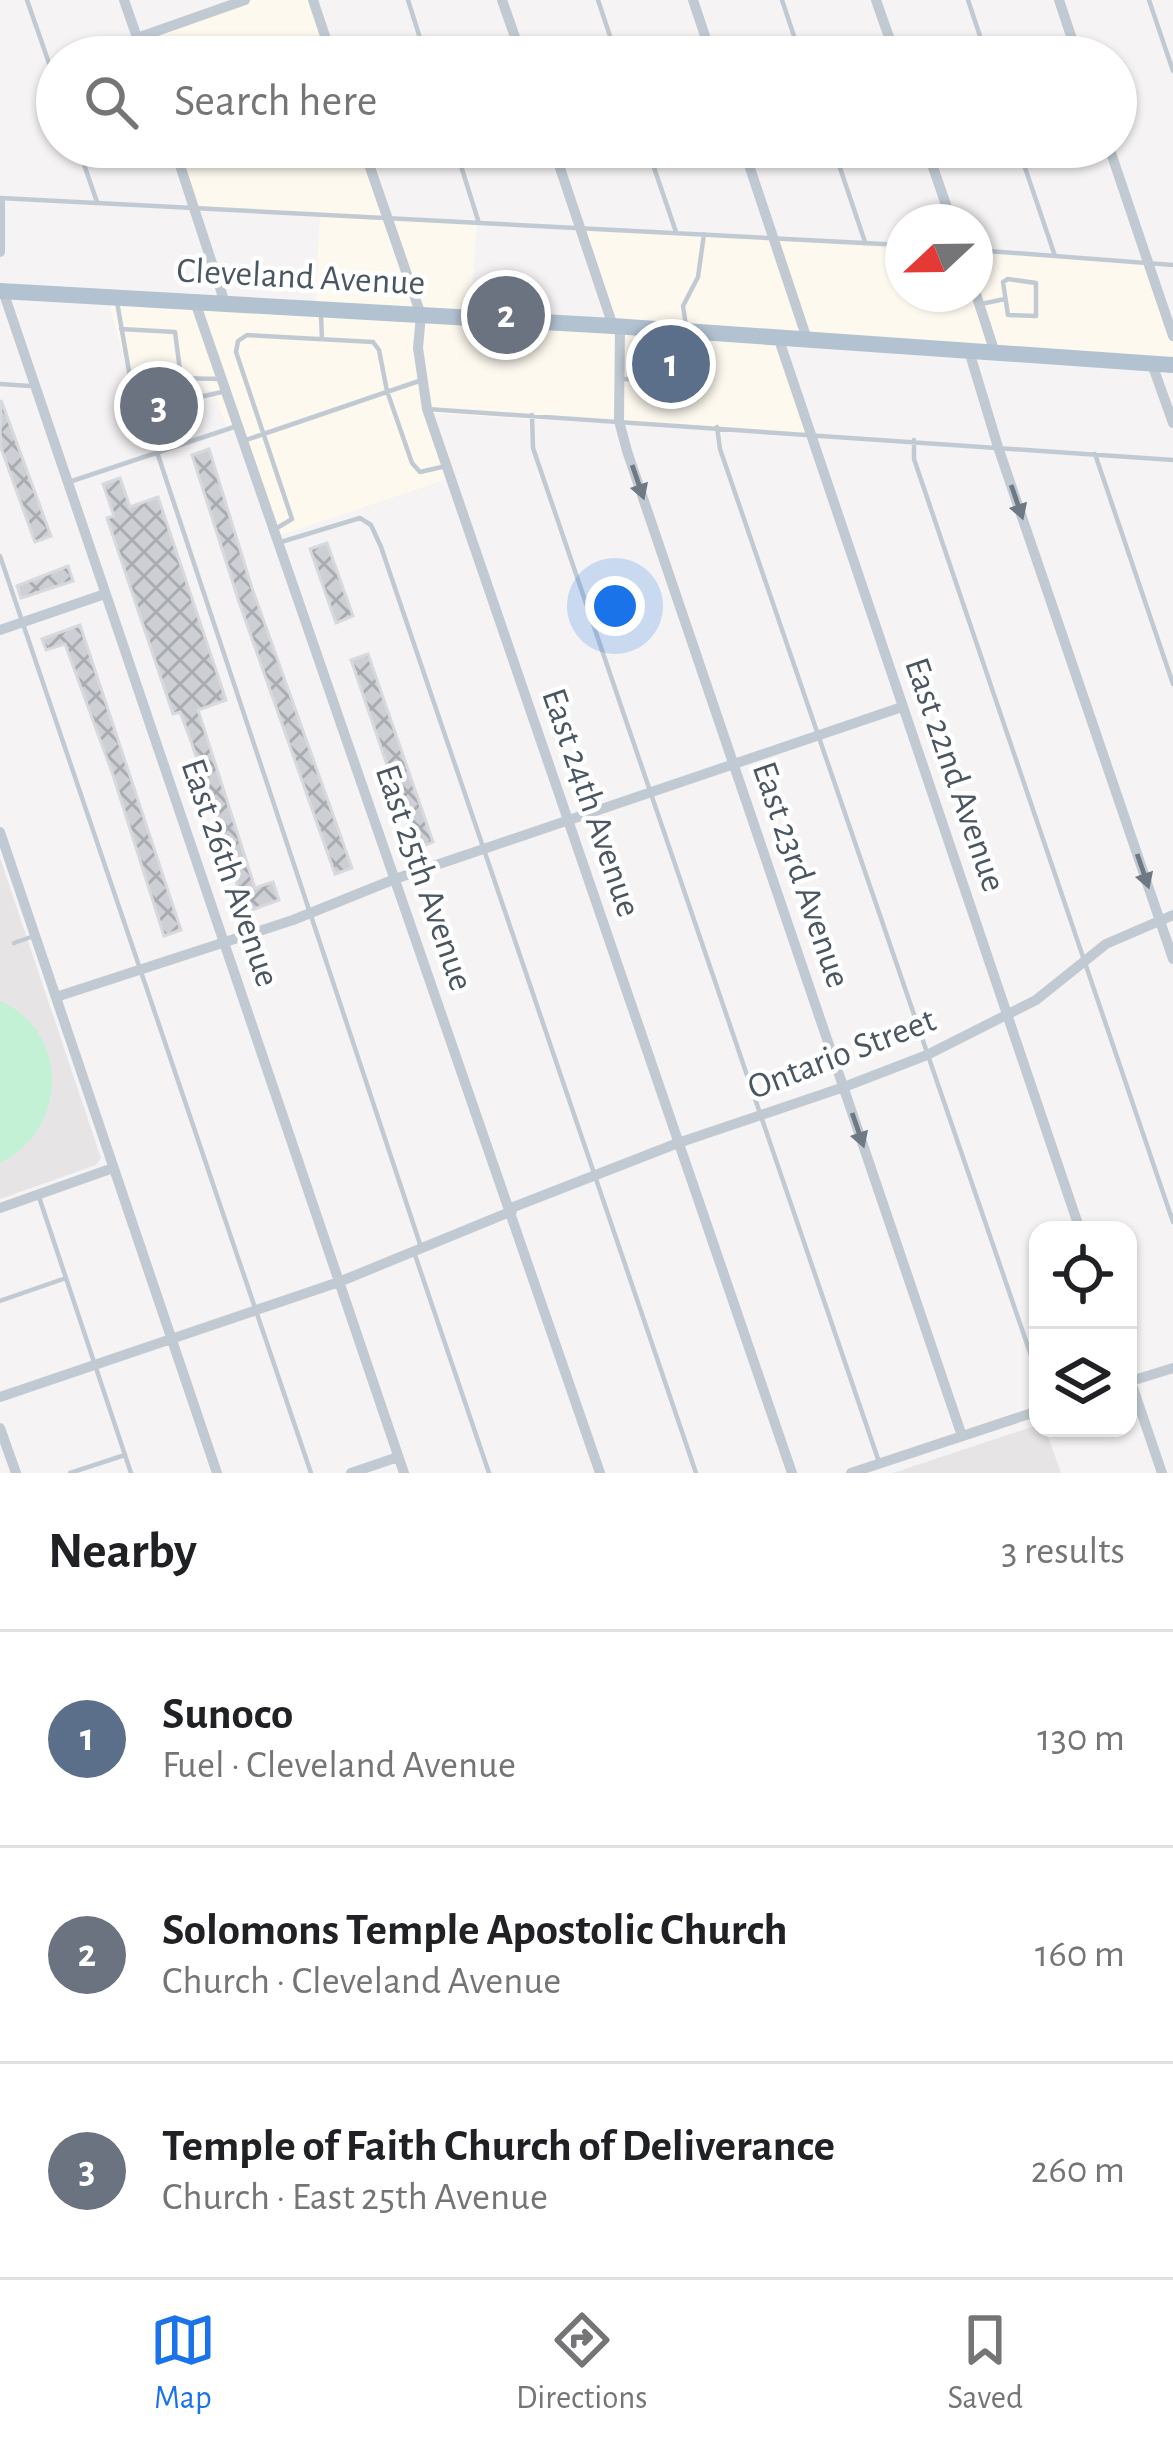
<!DOCTYPE html>
<meta charset="utf-8">
<style>
:root{--surface:#fff;--page:#f6f6f6;--text:#202124;--muted:#757577;--line:#e0e0e0;--accent:#1a73e8}
body{margin:0;font-family:"Alegreya Sans",sans-serif;background:var(--page);color:var(--text)}
.controls{position:absolute;right:36px;bottom:36px;display:grid;overflow:hidden;border-radius:24px;box-shadow:0 3px 9px #0004}
.controls button{width:108px;height:108px;display:grid;place-items:center;padding:0;border:0;border-bottom:3px solid var(--line);background:var(--surface);color:var(--text);font:60px sans-serif}
.compass{position:absolute;left:885px;top:204px;width:108px;height:108px;border-radius:50%;background:var(--surface);box-shadow:0 3px 9px #0004;rotate:248deg}
.you{position:absolute;left:615px;top:606px;width:42px;height:42px;margin:-30px;border:9px solid #fff;border-radius:50%;background:#1a73e8;box-shadow:0 0 0 18px #1a73e833}
.badge{display:grid;place-items:center;width:78px;height:78px;border-radius:50%;background:var(--accent);color:#fff;font-size:39px;font-weight:700}
.pin{position:absolute;translate:-50% -50%;border:6px solid #fff;box-shadow:0 3px 12px #0006}
.list{margin:0;padding:0;list-style:none}
h2{display:flex;justify-content:space-between;align-items:center;height:156px;margin:0;padding:0 48px;font-size:51px}
h2 small{font-size:39px;font-weight:400;color:var(--muted)}
.list li{display:grid;grid-template-columns:78px 1fr auto;gap:36px;align-items:center;box-sizing:border-box;height:216px;padding:0 48px;border-top:3px solid var(--line)}
.list b{display:block;font-size:45px;white-space:nowrap}
.list p{margin:0;font-size:39px;white-space:nowrap;color:var(--muted)}
.list em{font-size:39px;font-style:normal;color:var(--muted)}
.icon{flex:none;width:66px;height:66px;fill:none;stroke:currentColor;stroke-width:2;stroke-linecap:round;stroke-linejoin:round}
.map{position:relative;flex:none;width:1173px;height:1473px;overflow:hidden}
.search{position:absolute;background:var(--surface);box-shadow:0 3px 9px #0004;left:36px;right:36px;top:36px;height:132px;display:flex;align-items:center;gap:30px;box-sizing:border-box;padding:0 42px;border-radius:66px;color:var(--muted);font-size:45px}
.sheet{height:804px;background:var(--surface)}
nav{display:flex;justify-content:space-around;align-items:center;box-sizing:border-box;height:168px;border-top:3px solid var(--line);background:var(--surface);font-size:33px;color:var(--muted)}
nav a{display:grid;justify-items:center;gap:6px}
nav .on{color:var(--accent)}
.map>svg:first-child{display:block}
.commercial{fill:#fdf9ef}
.education{fill:#e6e4e5}
.green{fill:#c3f1d5}
.building{fill:url(#building-cross-hatch);stroke:#d7d9de;stroke-width:3}
.lines{fill:none;stroke-linecap:round;stroke-linejoin:round}
.service{stroke:#c1cad2;stroke-width:4.5}
.minor{stroke:#c1cad2;stroke-width:10}
.primary{stroke:#b3c2d1;stroke-width:16}
.oneway{fill:#6e7983}
.labels{text-anchor:middle;stroke-width:9;stroke-linejoin:round;paint-order:stroke}
.street-label{font-size:36px;fill:#4a5661;stroke:#fff}
</style>
<div class="map">
<svg width="1173" height="1473" viewBox="0 0 1173 1473">
<defs>
<pattern id="building-cross-hatch" width="8" height="8" patternUnits="userSpaceOnUse" patternTransform="scale(3)"><rect width="8" height="8" fill="#cdcfd5"/><path d="M0 0l8 8M0 8l8-8" fill="none" stroke="#a8abb0"/></pattern>
</defs>
<rect width="100%" height="100%" fill="#f5f3f3"/>
<!-- commercial -->
<path class="commercial" d="M247 0H313L332 57H144L137 38Z
M173 147H363L386 216 477 221 471 319 608 326 577 227 903 249V294H975V253L1149 264 1173 335V365L778 335 809 435 426 413 447 479 272 538 232 424 226 426 214 391 132 388 111 312V297L315 309 320 214 191 205Z"/>
<!-- education -->
<path class="education" d="M0 858 101 1158 96 1165 0 1199Z
M1038 1425 1045 1428 1061 1473H893Z"/>
<!-- green -->
<path class="green" d="M0 1001C71 1033 68 1129 0 1163Z"/>
<!-- building -->
<path class="building" d="M1 400 51 536 35 542 0 445Z
M209 449 252 588 352 868 335 874 239 602 192 455Z
M120 478 130 507 158 497 226 700 198 710 255 888 273 882 279 900 246 912 191 741 180 712 173 714 107 518 114 516 103 484Z
M327 543 353 616 336 623 310 549Z
M68 566 73 581 21 598 17 586Z
M80 625 181 930 164 936 113 775 65 644 46 650 42 639Z
M368 654 433 842 416 849 351 660Z"/>
<g class="lines">
<!-- service -->
<path class="service" d="M27 0 57 86
M408 0 426 57
M598 0 617 57
M782 0 801 57
M968 0 987 57
M1149 0 1173 71
M78 147 97 202
M455 147 478 220
M647 147 676 232
M833 147 865 242
M1018 147 1055 256
M0 198 903 245
M975 250 1173 265
M1008 279 1036 283V316L1008 315 1003 282Z
M117 302 130 377 221 379
M981 304 1005 299
M321 315 322 339
M686 326 683 306 698 277 704 234
M121 329 175 332 181 378
M646 356 665 358
M646 369 664 370
M624 379 645 380 647 334
M645 380 663 381
M677 382 692 383 694 338
M0 384 30 386
M427 409 1173 460
M532 415 533 448 879 1462
M717 427 720 449 1038 1376
M914 440V459L1173 1222
M243 441 419 381
M156 452 144 416 148 409 226 391
M157 452 420 1244
M1095 454 1173 684
M72 481 237 426
M277 528 292 519 236 352 238 341 247 335 373 342 379 350 387 391 412 463 420 472 446 466
M281 542 360 518 371 525 381 547 696 1473
M0 556 311 1473
M14 943 31 937
M38 1194 131 1473
M414 1252 489 1473
M0 1301 66 1278
M70 1473 125 1455"/>
<!-- minor -->
<path class="minor" d="M124 0 144 57
M313 0 332 57
M502 0 522 57
M693 0 712 57
M876 0 896 57
M1059 0 1078 57
M137 38 245 0
M174 147 225 303
M363 147 421 315 418 348 427 409 792 1473
M553 147 613 326
M743 147 807 339
M926 147 952 222
M1109 147 1173 336
M0 202V252
M3 291 404 1473
M975 291 995 353
M195 302 600 1473
M620 326 619 421 627 451 962 1436
M778 337 1080 1230
M969 351 998 447 1173 959
M1152 364 1173 423
M0 630 105 594
M0 832 217 1473
M56 997 293 920 395 879 902 707
M0 1208 113 1168
M511 1208 678 1143 844 1087 927 1055 1036 1000 1106 944 1173 915
M1128 1373 1162 1473
M1128 1382 1173 1368
M0 1397 339 1282 512 1211
M0 1428 16 1473
M351 1473 398 1457
M851 1473 1038 1411"/>
<!-- primary -->
<path class="primary" d="M0 291 613 326 1173 365"/>
</g>
<!-- one-way arrows -->
<defs><path id="oneway-solid" d="M-6-.8H1V-3.2L6.5 0L1 3.2V.8H-6Z" transform="scale(3)"/></defs>
<g class="oneway">
<use href="#oneway-solid" transform="translate(638 482) rotate(71)"/>
<use href="#oneway-solid" transform="translate(1017 502) rotate(71)"/>
<use href="#oneway-solid" transform="translate(1143 871) rotate(71)"/>
<use href="#oneway-solid" transform="translate(858 1130) rotate(71)"/>
</g>
<g class="labels">
<!-- street labels -->
<g class="street-label">
<text transform="translate(301 275) rotate(3)" y="13">Cleveland Avenue</text>
<text transform="translate(957 774) rotate(71)" y="13">East 22nd Avenue</text>
<text transform="translate(593 802) rotate(71)" y="13">East 24th Avenue</text>
<text transform="translate(232 872) rotate(71)" y="13">East 26th Avenue</text>
<text transform="translate(803 874) rotate(71)" y="13">East 23rd Avenue</text>
<text transform="translate(426 877) rotate(71)" y="13">East 25th Avenue</text>
<text transform="translate(841 1052) rotate(-21)" y="13">Ontario Street</text>
</g>
</g>
</svg>
<div class="controls">
<button><svg class="icon" aria-label="locate" viewBox="0 0 24 24"><circle cx="12" cy="12" r="6"/><path d="M12 2v4M12 18v4M2 12h4M18 12h4"/></svg></button>
<button><svg class="icon" aria-label="layers" viewBox="0 0 24 24"><path d="M12 4l9 5-9 5-9-5zM3 14l9 5 9-5"/></svg></button>
</div>
<svg class="compass" viewBox="-18 -18 36 36"><path d="M0-13l5 13h-10z" fill="#e53935"/><path d="M0 13l5-13h-10z" fill="#757577"/></svg>
<div class="you"></div>
<div class="pin badge" style="left:671px;top:364px;background:#5c6f8a">1</div>
<div class="pin badge" style="left:506px;top:315px;background:#6b7280">2</div>
<div class="pin badge" style="left:159px;top:406px;background:#6b7280">3</div>
<div class="search"><svg class="icon" aria-label="search" viewBox="0 0 24 24"><circle cx="10" cy="10" r="6"/><path d="M15 15l6 6"/></svg>Search here</div>
</div>
<section class="sheet">
<h2>Nearby<small>3 results</small></h2>
<ul class="list">
<li><span class="badge" style="background:#5c6f8a">1</span><div><b>Sunoco</b><p>Fuel · Cleveland Avenue</p></div><em>130 m</em></li>
<li><span class="badge" style="background:#6b7280">2</span><div><b>Solomons Temple Apostolic Church</b><p>Church · Cleveland Avenue</p></div><em>160 m</em></li>
<li><span class="badge" style="background:#6b7280">3</span><div><b>Temple of Faith Church of Deliverance</b><p>Church · East 25th Avenue</p></div><em>260 m</em></li>
</ul>
</section>
<nav>
<a class="on"><svg class="icon" aria-label="map" viewBox="0 0 24 24"><path d="M3 6l6-2 6 2 6-2v14l-6 2-6-2-6 2zM9 4v14M15 6v14"/></svg>Map</a>
<a><svg class="icon" aria-label="directions" viewBox="0 0 24 24"><path d="M12 3l9 9-9 9-9-9zM9 14v-3h6M13 9l2 2-2 2"/></svg>Directions</a>
<a><svg class="icon" aria-label="saved" viewBox="0 0 24 24"><path d="M7 4h10v16l-5-4-5 4z"/></svg>Saved</a>
</nav>
